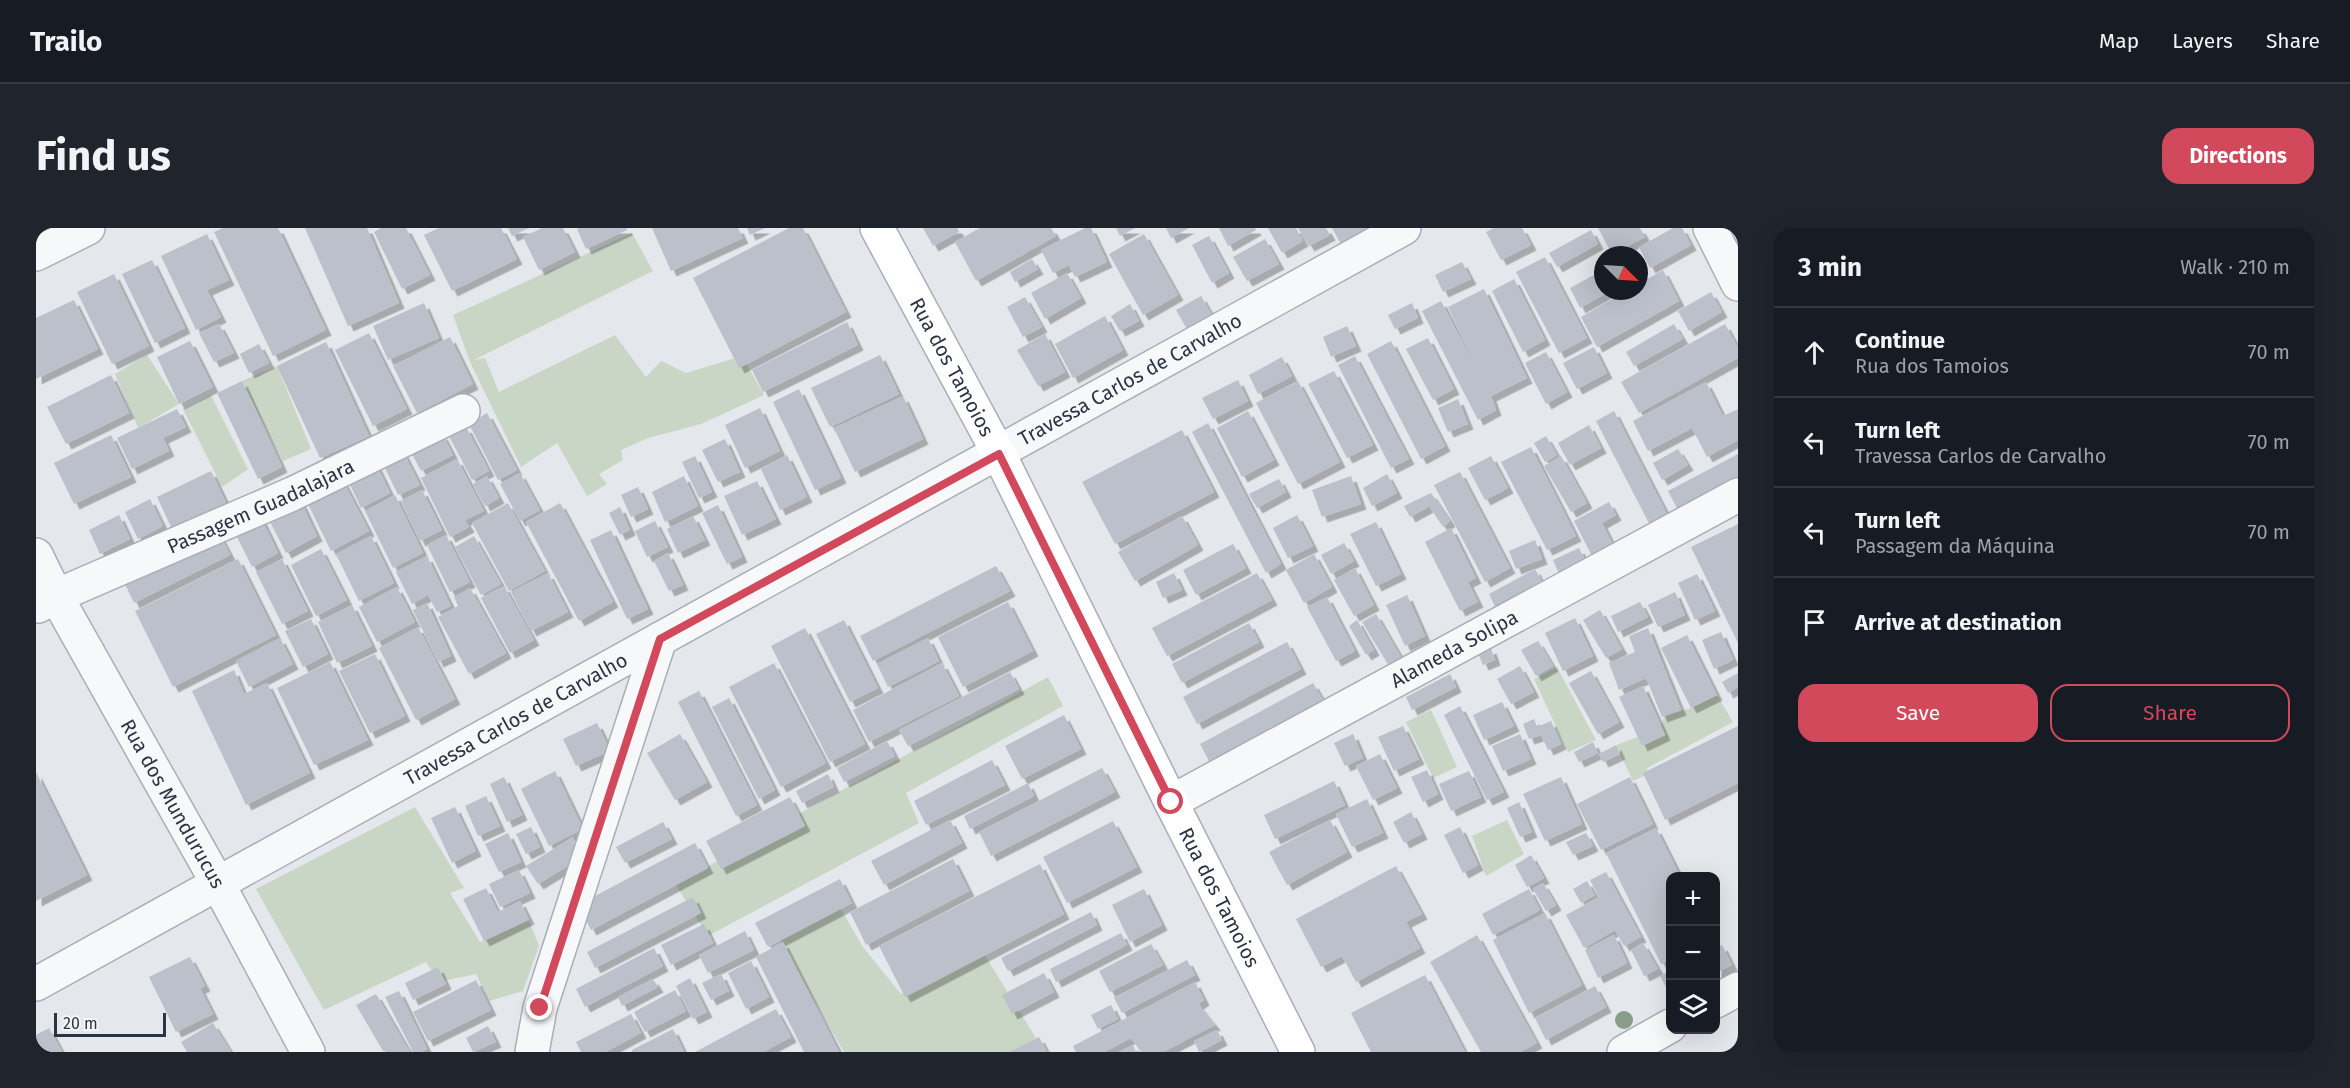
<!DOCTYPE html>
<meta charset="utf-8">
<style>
:root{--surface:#171b24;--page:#20242c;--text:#f1f3f6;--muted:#9ea1a6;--line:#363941;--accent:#d1495b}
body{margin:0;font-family:"Fira Sans",sans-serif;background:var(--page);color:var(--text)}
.controls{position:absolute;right:18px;bottom:18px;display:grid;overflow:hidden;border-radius:12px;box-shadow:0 6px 24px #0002}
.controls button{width:54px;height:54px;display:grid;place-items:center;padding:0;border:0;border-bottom:2px solid var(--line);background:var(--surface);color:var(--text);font:30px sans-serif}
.compass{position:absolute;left:1558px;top:18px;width:54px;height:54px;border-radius:50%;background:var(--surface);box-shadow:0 6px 24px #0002;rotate:114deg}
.scale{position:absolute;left:18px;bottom:15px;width:112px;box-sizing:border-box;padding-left:6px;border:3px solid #2b3445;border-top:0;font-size:16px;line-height:21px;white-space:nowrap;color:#2b3445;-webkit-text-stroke:4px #f4f6f9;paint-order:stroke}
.stop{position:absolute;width:18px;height:18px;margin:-14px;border:4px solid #d1495b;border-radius:50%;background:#fff}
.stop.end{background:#d1495b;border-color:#fff;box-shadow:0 2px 6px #0008}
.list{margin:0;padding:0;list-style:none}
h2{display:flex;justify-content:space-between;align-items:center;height:78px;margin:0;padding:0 24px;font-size:26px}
h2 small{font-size:20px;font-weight:400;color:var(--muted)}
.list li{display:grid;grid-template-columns:39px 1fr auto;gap:18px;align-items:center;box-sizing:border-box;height:90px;padding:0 24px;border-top:2px solid var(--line)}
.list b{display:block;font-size:22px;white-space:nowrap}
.list p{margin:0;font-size:20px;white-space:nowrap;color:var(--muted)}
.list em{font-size:20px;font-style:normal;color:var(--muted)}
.actions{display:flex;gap:12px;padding:18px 24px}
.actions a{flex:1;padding:14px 0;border:2px solid var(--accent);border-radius:18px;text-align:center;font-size:21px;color:var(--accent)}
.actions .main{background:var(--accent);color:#fff}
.icon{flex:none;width:33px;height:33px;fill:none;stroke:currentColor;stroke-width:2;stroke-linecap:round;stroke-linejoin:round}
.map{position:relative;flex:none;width:1702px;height:824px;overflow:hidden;border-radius:18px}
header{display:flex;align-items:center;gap:36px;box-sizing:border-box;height:84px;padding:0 30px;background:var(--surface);border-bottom:2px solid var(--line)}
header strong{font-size:28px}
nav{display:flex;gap:33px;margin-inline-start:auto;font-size:21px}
.intro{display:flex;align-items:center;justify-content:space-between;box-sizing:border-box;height:144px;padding:0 36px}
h1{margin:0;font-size:42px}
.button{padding:15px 27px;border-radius:18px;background:var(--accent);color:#fff;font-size:21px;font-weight:700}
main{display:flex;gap:36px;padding:0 36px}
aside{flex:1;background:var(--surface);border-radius:18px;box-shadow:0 6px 24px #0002}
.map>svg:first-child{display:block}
.green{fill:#c9d6c5}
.building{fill:#bbc0ca;filter:url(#shadow)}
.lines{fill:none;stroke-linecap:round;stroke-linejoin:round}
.street-casing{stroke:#a9aeb7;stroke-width:36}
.secondary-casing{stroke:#a9aeb7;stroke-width:36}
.street{stroke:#f7f8fa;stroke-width:33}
.secondary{stroke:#fff;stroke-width:33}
.tree{fill:#899d89}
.route{stroke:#d1495b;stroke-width:8}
.labels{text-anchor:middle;stroke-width:4.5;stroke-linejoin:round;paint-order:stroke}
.street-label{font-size:20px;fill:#2b3445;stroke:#f4f6f9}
</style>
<header>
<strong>Trailo</strong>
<nav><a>Map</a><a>Layers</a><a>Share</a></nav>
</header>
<div class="intro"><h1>Find us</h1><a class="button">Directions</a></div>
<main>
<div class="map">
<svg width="1702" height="824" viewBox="0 0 1702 824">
<defs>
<filter id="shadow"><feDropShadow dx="5.5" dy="5.5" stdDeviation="0" flood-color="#0004"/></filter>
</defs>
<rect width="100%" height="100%" fill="#e4e7ec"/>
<!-- green -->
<path class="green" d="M596 5 617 43 438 132 449 130 463 164 579 107 610 149 625 133 650 145 706 128 728 167 665 196 612 210 585 222 587 232 563 246 571 256 551 268 521 215 485 239 434 134 417 87Z
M111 127 143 176 102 200 79 146Z
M241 138 275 221 247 233 206 153Z
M175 167 212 241 186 259 147 181Z
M1521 439 1560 512 1532 524 1498 451Z
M1012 449 1027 478 870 565 883 595 672 708 640 657 759 588Z
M1681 467 1697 494 1611 540 1612 546 1597 553 1580 517 1602 509 1606 518 1629 507 1625 497 1629 487 1655 480Z
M1395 482 1421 539 1397 550 1370 494Z
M379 579 428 660 414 665 444 714 493 693 503 718 487 763 453 773 440 746 403 754 390 734 288 782 220 661Z
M1471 592 1488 626 1450 648 1436 608Z
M803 678 827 719 865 766 945 721 1000 810 975 824H808L743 711Z"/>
<!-- building -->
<path class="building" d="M187 0H242L290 102 237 128 178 4Z
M269 0H331L363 75 312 98Z
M345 0H370L394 47 366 61 338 4Z
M403 0H465L481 31 416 63 388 7Z
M472 0H493L476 8Z
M506 0H527L539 24 503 42 487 9Z
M544 0H591V2L550 21 541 1Z
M616 0H702L707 10 635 43Z
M711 0H729L714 7Z
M753 0H767L810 84 703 140 657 50Z
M887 0H921L923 4 897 18Z
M944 0H1015L1020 8 940 53 919 14Z
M1049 0H1055L1071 34 1039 49 1033 37 1017 45 1005 22Z
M1080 0H1099L1084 8Z
M1130 0H1153L1135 10Z
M1183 0H1219L1220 2 1192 18Z
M1232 0H1260L1267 13 1246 25Z
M1262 0H1290L1294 7 1273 18Z
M1296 0H1329L1330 2 1305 16Z
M1458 0H1486L1495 17 1465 32 1450 4Z
M1562 0H1604L1609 9 1576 26Z
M1637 0H1646L1655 17 1614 40 1603 19Z
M1555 2 1562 16 1521 39 1513 25Z
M171 6 193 52 171 62 185 89 160 102 125 28Z
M1108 6 1142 67 1107 87 1073 26Z
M1173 8 1193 45 1176 55 1156 17Z
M1229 11 1243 36 1211 53 1197 29Z
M1509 29 1551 110 1523 125 1480 44Z
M996 31 1002 41 979 54 974 44Z
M116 32 149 100 119 115 86 46Z
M1426 34 1435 51 1407 64 1399 47Z
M1567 42V63H1574L1544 80 1534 60Z
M1627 42 1643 73 1561 119 1545 89 1590 63H1603V56Z
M1031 45 1045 70 1009 91 995 65Z
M78 46 113 118 76 136 41 64Z
M1478 51 1509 112 1487 124 1456 63Z
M1448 61 1491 150 1455 168 1460 182 1442 192 1386 83 1405 73 1444 148 1412 79Z
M1675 64 1686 84 1653 103 1642 83Z
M1165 68 1177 89 1152 103 1140 82Z
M989 69 1006 99 987 109 971 79Z
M38 72 62 121 0 151V90Z
M388 75 403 110 352 132 337 98Z
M1376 75 1382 90 1359 101 1352 87Z
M1094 76 1103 93 1084 103 1075 88Z
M1069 88 1087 122 1037 150 1019 116Z
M811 94 822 117 727 164 716 142Z
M183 96 198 125 178 134 163 105Z
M1638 96 1647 111 1598 138 1590 124Z
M1689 96 1702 120V130L1603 185 1585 154Z
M1311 98 1320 118 1295 129 1287 109Z
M333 105 371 181 337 198 299 122Z
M1009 106 1029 144 1002 158 981 122Z
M414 109 437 156 381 185 357 138Z
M1392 110 1418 161 1397 172 1370 121Z
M154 113 177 159 143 176 121 129Z
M1355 113 1409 218 1385 231 1331 126Z
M290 114 333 208 284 230 241 138Z
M223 116 233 135 213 145 204 126Z
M1558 119 1571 145 1541 161 1527 135Z
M1510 124 1531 164 1510 176 1489 135Z
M844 127 863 166 794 199 775 160Z
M1319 128 1373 231 1355 240 1302 137Z
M1246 129 1256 148 1222 166 1213 147Z
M1298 143 1337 217 1311 230 1272 156Z
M75 147 93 185 30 216 11 179Z
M1202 152 1212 173 1177 191 1166 170Z
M206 153 246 239 222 251 181 165Z
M1262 153 1304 234 1262 256 1220 175Z
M1670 154 1687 188 1702 181V212L1671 229 1656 200 1612 223 1597 193Z
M763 161 805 250 779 262 737 174Z
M867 168 887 211 819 244 798 200Z
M1422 171 1432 196 1412 204 1402 180Z
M724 180 744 223 709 240 689 197Z
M141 181 150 199 127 210 133 223 96 241 81 210Z
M1212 183 1238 232 1206 249 1181 200Z
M1578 183 1634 292 1616 301 1560 193Z
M451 185 481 242 462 252 433 196Z
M1172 195 1245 336 1230 345 1156 204Z
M1553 197 1565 220 1534 237 1522 215Z
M430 199 453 243 436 252 413 208Z
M1146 202 1178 264 1079 316 1046 254Z
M406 206 417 227 385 243 374 222Z
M75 207 95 249 38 276 18 235Z
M1510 208 1521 227 1509 234 1498 215Z
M689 211 704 244 682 254 666 222Z
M1495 219 1540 308 1511 322 1465 234Z
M1642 221 1652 237 1626 252 1617 235Z
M367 224 384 257 362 267 346 234Z
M1702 226V256L1644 286 1632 263Z
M751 227 771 269 744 282 725 241Z
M659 228 676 264 663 270 646 234Z
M1455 228 1472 260 1449 272 1432 240Z
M1525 228 1551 275 1535 284 1508 238Z
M421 231 448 283 429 292 433 299 414 309 385 250Z
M339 234 354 265 325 280 310 248Z
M175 243 190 275 136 301 121 269Z
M1424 244 1474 340 1449 354 1398 257Z
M484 245 504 282 484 293 464 256Z
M1351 246 1361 265 1336 278 1327 260Z
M451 248 463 270 449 278 437 256Z
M648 248 662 278 629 294 616 264Z
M1315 248 1325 276 1286 289 1276 262Z
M1243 251 1250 264 1221 280 1213 266Z
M307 253 333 303 295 323 270 272Z
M721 253 740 291 706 307 688 268Z
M602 259 612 281 595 289 585 267Z
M386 262 406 302 384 313 365 273Z
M1395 265 1414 293 1407 299 1389 272 1392 279 1374 289 1368 278Z
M359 267 387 325 357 340 329 283Z
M114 271 127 298 102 311 89 284Z
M264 272 281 308 250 325 231 288Z
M1573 274 1580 287 1566 295 1579 321 1558 332 1538 293Z
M472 275 509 343 473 363 436 295Z
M524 275 577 374 543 393 490 294Z
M682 277 706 329 691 336 666 285Z
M584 279 594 302 584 307 573 285Z
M83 287 94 311 64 326 53 302Z
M1261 287 1277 318 1252 330 1237 300Z
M224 288 242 325 216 339 197 301Z
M657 288 669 312 642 325 631 301Z
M1146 288 1162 317 1099 353 1082 324Z
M619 293 632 319 611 329 599 303Z
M1340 294 1365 346 1340 358 1314 306Z
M1702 296V415L1655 319Z
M1415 300 1440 350 1432 354 1442 374 1424 383 1389 314Z
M575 302 612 381 591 391 554 312Z
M183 306 194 327 98 375 88 354Z
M410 307 434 354 414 364 391 317Z
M335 308 358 355 323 373 300 326Z
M438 308 465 356 445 367 419 319Z
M1499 312 1506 331 1480 341 1473 323Z
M1308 315 1318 333 1295 346 1285 327Z
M1197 316 1210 340 1160 367 1147 342Z
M1543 320 1550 334 1523 346 1517 332Z
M285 321 311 372 280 388 255 337Z
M632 325 647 357 633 363 618 333Z
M1278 326 1296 359 1268 375 1250 342Z
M391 328 415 378 401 384 392 367 376 376 360 344Z
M202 331 240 407 137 459 99 383Z
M246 331 272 383 246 396 220 344Z
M960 338 974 363 837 433 824 408Z
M1319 340 1338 377 1318 388 1298 352Z
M1499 341 1508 358 1461 383 1453 366Z
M512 345 532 384 495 403 475 364Z
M1138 345 1146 362 1127 370 1120 354Z
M1221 345 1236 372 1131 428 1116 400Z
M1661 346 1679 383 1659 392 1642 355Z
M468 358 498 412 474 425 445 370Z
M361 359 379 394 341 414 323 379Z
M434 360 470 425 433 446 402 389 422 378 418 369Z
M1639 364 1649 387 1622 399 1612 377Z
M1371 367 1389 408 1369 418 1350 377Z
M1291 369 1319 423 1300 433 1271 379Z
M972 374 997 423 927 459 902 409Z
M1604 374 1612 389 1582 404 1575 388Z
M391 375 415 428 402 434 377 382Z
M316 377 336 418 301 435 282 394Z
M1564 382 1586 421 1570 430 1547 392Z
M1340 386 1366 431 1353 438 1326 394Z
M1539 390 1557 428 1527 443 1509 405Z
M275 391 292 426 267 439 249 403Z
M808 392 842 460 814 474 780 406Z
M1321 392 1338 422 1330 427 1313 398Z
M1213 395 1223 414 1146 455 1136 436Z
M382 399 419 471 380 492 343 420Z
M769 400 829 516 794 534 735 418Z
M1612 400 1645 482 1626 489 1610 450 1583 462 1573 435 1599 424 1593 408Z
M1685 404 1697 432 1678 441 1666 412Z
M1651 407 1681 467 1655 480 1625 420Z
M244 410 257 436 213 459 200 433Z
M892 410 903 433 852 459 841 436Z
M1502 413 1517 438 1500 448 1485 422Z
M1251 414 1265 441 1161 496 1147 469Z
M1455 420 1459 432 1447 437 1442 425Z
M339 426 369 488 334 505 303 443Z
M294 434 332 512 278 537 241 460Z
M738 435 790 535 745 559 693 459Z
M906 435 923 468 833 514 817 482Z
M1484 438 1498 464 1475 476 1461 451Z
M198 442 208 466 231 455 274 545 210 577 156 463Z
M1555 443 1583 494 1562 506 1533 455Z
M974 444 983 461 872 518 863 502Z
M1702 445V459L1692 465 1686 454Z
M1414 446 1420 459 1376 482 1370 469Z
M1277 455 1288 474 1174 535 1164 516Z
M1607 458 1629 507 1606 518 1583 469Z
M663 463 721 577 700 588 642 474Z
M693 470 739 562 723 571 676 479Z
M1466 474 1478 498 1448 512 1437 487Z
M1424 478 1468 564 1451 572 1408 487Z
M1028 487 1045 521 986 551 969 518Z
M1498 491 1501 499 1515 493 1525 516 1512 522 1505 507 1493 511 1487 496Z
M561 495 574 523 540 538 527 511Z
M1367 498 1383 531 1358 543 1342 509Z
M1702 498V555L1629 592 1607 545Z
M644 506 671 554 639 572 611 525Z
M1317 506 1327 530 1309 538 1298 515Z
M1484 506 1495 531 1467 543 1456 518Z
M851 513 859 528 808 554 801 540Z
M1557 514 1562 525 1543 534 1538 524Z
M1580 517 1584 526 1567 534 1563 526Z
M1344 526 1361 560 1337 572 1320 538Z
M956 532 969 557 890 597 878 573Z
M1066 540 1079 564 955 628 943 604Z
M1391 542 1402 566 1387 574 1375 549Z
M519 543 547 601 513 618 485 561Z
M1433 543 1445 569 1415 583 1403 556Z
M0 544 51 647 0 673Z
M792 546 798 559 766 575 760 563Z
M468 549 486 587 471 594 454 556Z
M1525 549 1546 596 1509 613 1487 566Z
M1594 549 1617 596 1565 622 1541 576Z
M1298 553 1309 577 1239 611 1228 587Z
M992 555 998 568 934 601 928 588Z
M450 568 464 598 442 608 429 578Z
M754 569 769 598 685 641 670 613Z
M1331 571 1347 605 1316 619 1300 586Z
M1483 574 1496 604 1484 609 1471 580Z
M419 579 440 623 416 635 395 590Z
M1375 584 1386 606 1368 615 1357 594Z
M914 592 926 615 848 657 835 633Z
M1294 592 1311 624 1251 657 1233 624Z
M1077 593 1101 639 1031 675 1007 629Z
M627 594 636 611 589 635 580 619Z
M495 599 504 619 490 626 480 606Z
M1424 599 1442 637 1427 645 1408 607Z
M1620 600 1644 648H1634V731L1625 736 1570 625Z
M472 605 485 634 463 644 449 616Z
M1550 605 1557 618 1537 627 1530 614Z
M537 609 543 631 502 656 490 638Z
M659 615 672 640 555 702 542 677Z
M1495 627 1508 650 1491 659 1479 637Z
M917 631 933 663 830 717 814 684Z
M1004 636 1028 686 869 769 843 718Z
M1360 638 1386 686 1370 694 1384 720 1320 754 1306 728 1285 739 1260 691Z
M483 642 494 665 464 679 453 656Z
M1570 644 1605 709 1588 718 1579 702 1548 720 1530 687 1563 669 1554 652Z
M804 651 816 675 732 719 719 695Z
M1551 653 1559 667 1545 675 1537 661Z
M1507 655 1520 677 1510 683 1497 661Z
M450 660 462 684 484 673 493 691 448 713 427 671Z
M1108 661 1126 697 1094 714 1076 677Z
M1493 661 1504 682 1457 707 1446 686Z
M657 669 665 685 559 740 551 724Z
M1055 684 1061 697 972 743 965 730Z
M1509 685 1546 757 1493 785 1457 712Z
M668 696 677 715 635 737 625 717Z
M709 703 718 722 672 745 663 727Z
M1085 705 1091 717 1020 754 1014 741Z
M1441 707 1501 815 1484 824H1445L1394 734Z
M1578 707 1591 735 1562 750 1549 722Z
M747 714 803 824H768L720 729Z
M1607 715 1622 741 1608 748 1595 722Z
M1115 716 1127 737 1074 764 1063 743Z
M1686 717 1696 737 1680 745V720Z
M618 720 627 738 549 779 540 761Z
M154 729 169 758 164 760 177 786 140 804 113 749Z
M1151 732 1159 747 1086 785 1078 770Z
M715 733 733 769 710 781 692 745Z
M402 739 410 756 377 772 369 755Z
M1634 743V767L1624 748Z
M1008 745 1018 764 976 786 966 767Z
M685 746 693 763 675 772 666 755Z
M1389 747 1429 824H1335L1315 785Z
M654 750 671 784 657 791 640 758Z
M617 751 622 759 586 778 582 769Z
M440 752 455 782 392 813 377 784Z
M1159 754 1168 772 1162 776 1179 797 1127 824H1105L1095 810 1068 824H1040L1037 818Z
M1559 758 1570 779 1510 812 1499 790Z
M639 762 650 783 609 804 598 784Z
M363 763 391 821 385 824H377L349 769Z
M340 766 366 811 374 824 347 823 320 777Z
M1075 777 1082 791 1062 801 1055 787Z
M740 781 755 809 727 824H659Z
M595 786 605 805 569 824H545L540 814Z
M177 795 195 824H151L145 814Z
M452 798 460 814 437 824 430 810Z
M13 800 26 824H0V807Z
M637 801 648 824H596V822Z
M1181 802 1186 812 1163 824 1158 813Z
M1003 809 1011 824H973Z
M1097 817 1100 824H1083Z"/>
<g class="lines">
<!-- street casing -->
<g class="street-casing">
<g id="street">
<path d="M1674 0 1702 56"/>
<path d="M0 26 52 0"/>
<path id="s1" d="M0 327 20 368 181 654 272 824"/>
<path id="s2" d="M2 378 20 368 256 266 427 183"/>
<path id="s3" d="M1135 574 1702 267"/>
<path id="s4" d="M0 756 1368 0"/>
<path d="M1680 773 1702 761"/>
<path d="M496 824 504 780 624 411"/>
<path d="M1588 824 1634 798"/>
</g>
</g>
<!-- secondary casing -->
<g class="secondary-casing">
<g id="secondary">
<path id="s5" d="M841 0 963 226 1135 574 1262 824"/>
</g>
</g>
<!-- street -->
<use href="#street" class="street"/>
<!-- secondary -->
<use href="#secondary" class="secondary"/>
</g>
<!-- trees -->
<circle class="tree" cx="1588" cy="792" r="9"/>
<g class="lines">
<!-- route -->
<path class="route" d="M504 780 624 411 963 226 1135 574"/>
</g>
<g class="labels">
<!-- street labels -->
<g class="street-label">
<text dy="7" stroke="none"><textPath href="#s5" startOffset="158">Rua dos Tamoios</textPath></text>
<text dy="7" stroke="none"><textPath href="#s4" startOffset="1250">Travessa Carlos de Carvalho</textPath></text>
<text dy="7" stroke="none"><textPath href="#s2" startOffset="244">Passagem Guadalajara</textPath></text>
<text dy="7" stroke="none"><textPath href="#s3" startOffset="322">Alameda Solipa</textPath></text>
<text dy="7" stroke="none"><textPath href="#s4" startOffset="548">Travessa Carlos de Carvalho</textPath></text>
<text dy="7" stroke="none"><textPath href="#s1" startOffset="284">Rua dos Mundurucus</textPath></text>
<text dy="7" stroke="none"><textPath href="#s5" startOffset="752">Rua dos Tamoios</textPath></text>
</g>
</g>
</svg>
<div class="controls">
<button>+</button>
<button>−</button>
<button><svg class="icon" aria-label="layers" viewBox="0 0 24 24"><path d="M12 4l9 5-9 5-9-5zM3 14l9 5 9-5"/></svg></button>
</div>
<svg class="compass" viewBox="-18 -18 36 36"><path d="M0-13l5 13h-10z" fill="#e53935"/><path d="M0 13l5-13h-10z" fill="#9ea1a6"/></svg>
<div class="scale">20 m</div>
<div class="stop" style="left:1135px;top:574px"></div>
<div class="stop end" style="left:504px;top:780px"></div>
</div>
<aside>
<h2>3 min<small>Walk · 210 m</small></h2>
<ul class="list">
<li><svg class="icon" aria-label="ahead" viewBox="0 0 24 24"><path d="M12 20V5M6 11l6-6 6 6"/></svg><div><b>Continue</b><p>Rua dos Tamoios</p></div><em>70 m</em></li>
<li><svg class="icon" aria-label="left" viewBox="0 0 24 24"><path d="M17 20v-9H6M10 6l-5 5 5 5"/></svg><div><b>Turn left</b><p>Travessa Carlos de Carvalho</p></div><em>70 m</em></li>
<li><svg class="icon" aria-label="left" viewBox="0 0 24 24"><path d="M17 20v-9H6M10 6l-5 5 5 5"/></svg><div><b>Turn left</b><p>Passagem da Máquina</p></div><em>70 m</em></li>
<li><svg class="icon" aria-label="arrive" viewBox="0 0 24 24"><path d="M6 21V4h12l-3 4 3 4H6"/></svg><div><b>Arrive at destination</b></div></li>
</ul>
<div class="actions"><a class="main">Save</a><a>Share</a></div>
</aside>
</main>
